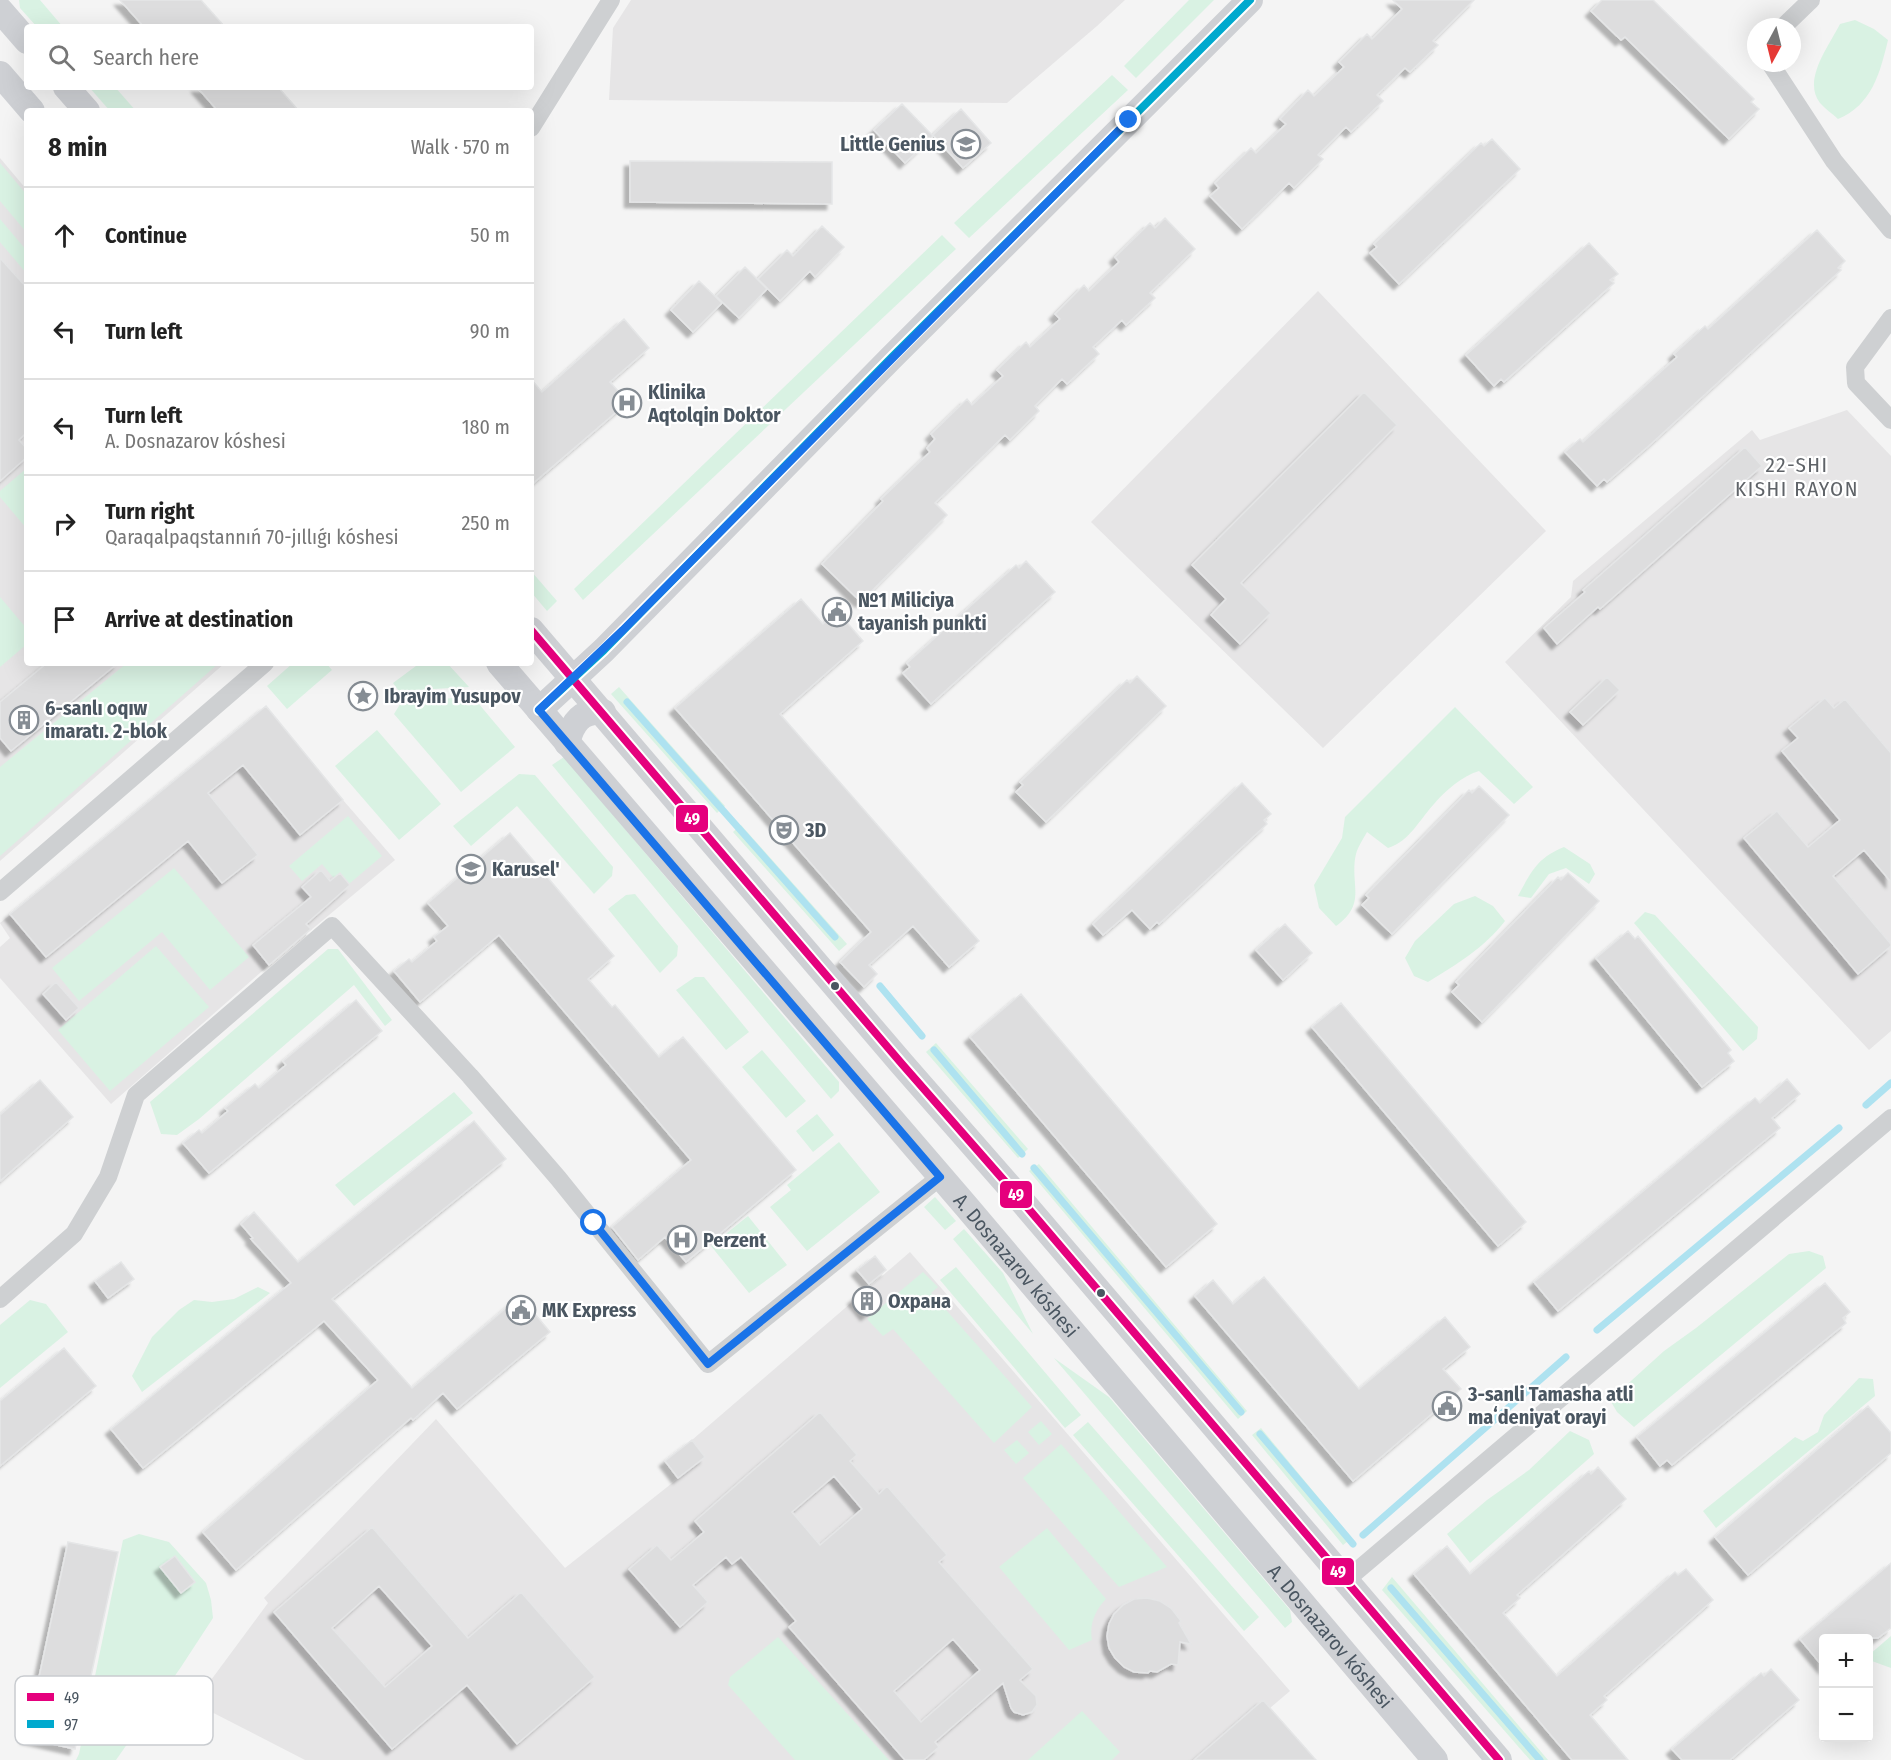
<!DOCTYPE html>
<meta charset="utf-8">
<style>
:root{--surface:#fff;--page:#f6f6f6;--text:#222;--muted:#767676;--line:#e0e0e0}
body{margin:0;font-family:"Fira Sans Condensed",sans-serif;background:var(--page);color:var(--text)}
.controls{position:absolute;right:18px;bottom:18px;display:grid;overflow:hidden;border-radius:6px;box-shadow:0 6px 24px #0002}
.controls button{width:54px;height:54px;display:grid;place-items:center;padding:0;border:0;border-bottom:2px solid var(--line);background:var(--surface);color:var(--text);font:30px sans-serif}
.compass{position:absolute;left:1747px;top:18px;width:54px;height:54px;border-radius:50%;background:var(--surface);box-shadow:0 6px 24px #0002;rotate:187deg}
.stop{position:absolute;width:18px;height:18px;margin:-14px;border:4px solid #1a73e8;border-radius:50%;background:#fff}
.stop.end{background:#1a73e8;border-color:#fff;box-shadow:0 2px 6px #0008}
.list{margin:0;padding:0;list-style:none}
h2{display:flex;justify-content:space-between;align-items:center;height:78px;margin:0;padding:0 24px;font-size:26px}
h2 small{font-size:20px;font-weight:400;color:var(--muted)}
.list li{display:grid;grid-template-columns:39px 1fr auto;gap:18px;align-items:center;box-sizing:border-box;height:96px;padding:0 24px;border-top:2px solid var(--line)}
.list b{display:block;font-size:22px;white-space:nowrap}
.list p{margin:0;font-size:20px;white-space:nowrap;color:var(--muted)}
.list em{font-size:20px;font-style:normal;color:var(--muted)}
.icon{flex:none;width:33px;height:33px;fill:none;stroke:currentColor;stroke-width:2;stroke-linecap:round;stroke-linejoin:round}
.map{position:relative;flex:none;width:1891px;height:1760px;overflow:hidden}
.search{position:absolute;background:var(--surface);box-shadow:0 6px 24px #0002;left:24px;top:24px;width:510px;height:66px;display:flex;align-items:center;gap:15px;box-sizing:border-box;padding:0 21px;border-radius:6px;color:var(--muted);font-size:22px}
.panel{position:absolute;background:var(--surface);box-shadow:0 6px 24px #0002;left:24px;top:108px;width:510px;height:558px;border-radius:6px}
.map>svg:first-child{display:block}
.education{fill:#e6e5e6}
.green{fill:#d9f2e3}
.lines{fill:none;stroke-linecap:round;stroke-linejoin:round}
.stream{stroke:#aee2f0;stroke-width:7}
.building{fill:#ddddde;stroke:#e5e6e7;stroke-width:1.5;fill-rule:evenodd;filter:url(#shadow)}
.street{stroke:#ced0d2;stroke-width:18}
.secondary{stroke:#ced0d4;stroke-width:26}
.bus-1-casing{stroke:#fff;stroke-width:12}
.bus-2-casing{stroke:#fff;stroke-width:12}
.bus-1{stroke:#e5007d;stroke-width:8}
.bus-2{stroke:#00a9ce;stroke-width:8}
.route{stroke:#1a73e8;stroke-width:8}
.bus-dot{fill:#4a5661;stroke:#fff;stroke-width:2}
.labels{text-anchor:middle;stroke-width:4.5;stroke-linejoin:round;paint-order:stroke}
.poi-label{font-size:20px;font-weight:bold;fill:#4a5661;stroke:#fff;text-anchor:start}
.street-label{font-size:20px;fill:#4a5661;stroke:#fff}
.neighbourhood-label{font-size:21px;letter-spacing:1.5px;fill:#5f6368;stroke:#fff}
.key{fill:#fff;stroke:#c9ccd0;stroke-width:1.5}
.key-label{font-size:16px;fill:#4a5661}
.line-badge{stroke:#fff;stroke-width:2}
.badge-label{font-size:16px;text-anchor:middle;font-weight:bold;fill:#fff}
</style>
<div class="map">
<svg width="1891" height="1760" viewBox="0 0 1891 1760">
<defs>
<filter id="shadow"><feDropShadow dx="-5.5" dy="5.5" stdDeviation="1.5" flood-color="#0004"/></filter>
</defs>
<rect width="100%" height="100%" fill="#f4f4f4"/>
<!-- education -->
<path class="education" d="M631 0H1125L1097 26 1007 103 609 100 613 28Z
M0 158 27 190V663H225L0 861Z
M1318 291 1546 531 1323 748 1091 522Z
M1847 410 1891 456V1031L1869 1050 1505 662 1571 597 1573 581 1752 430 1760 440Z
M266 706 343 800 395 860 269 965 111 1104 0 978V947L10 938 0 923Z
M910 1252 1290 1691 1270 1708 1263 1700 1194 1760H305L194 1703 268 1603 264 1598 436 1419 565 1568 705 1457 692 1440Z"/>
<!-- green -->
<path class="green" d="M19 0H40L63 27H37L20 8Z
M1189 0H1214L1136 78 1124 66Z
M1855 20 1874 29 1888 40C1880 73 1872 105 1838 119 1833 114 1825 109 1820 103 1802 80 1829 46 1840 24Z
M1112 75 1128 90 969 238 954 223Z
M89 87H115L136 111H110Z
M0 163 27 195V233L0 201Z
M0 219 27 251V274L0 242Z
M942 235 956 249 583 600 574 589Z
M27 468V529L0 497V491Z
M531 571 557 601 547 611 531 592Z
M0 597 27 629V644L0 667Z
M127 663H219L0 856V767Z
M293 663H326L332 670 287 709 267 686Z
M420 663H447L469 687 399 691 393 683Z
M619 687 725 806 717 813 611 694Z
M473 697 515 747 461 792 394 714 402 701Z
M1455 707 1533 787 1514 804 1479 771C1462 776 1445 791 1434 804 1419 820 1410 841 1388 848L1367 832C1363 839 1358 847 1356 854 1349 884 1368 903 1336 926L1319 908 1314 885 1342 838 1345 817Z
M377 730 441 804 399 840 335 766Z
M564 757 839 1082V1091L831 1099 552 765Z
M519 774 535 775 613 867 612 876 594 894 517 806 471 846 453 826Z
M348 816 382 856 343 889 322 864 302 881 289 866Z
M741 825 847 944 839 951 733 832Z
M1564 847 1590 864 1595 874 1589 884 1566 868 1549 874 1531 898 1518 896C1531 872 1537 858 1564 847Z
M174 868 249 957 210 990 162 932 79 1001 52 968Z
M635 894 678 946 677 956 660 973 608 909 626 895Z
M1475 896 1493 906 1505 921C1484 948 1456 965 1428 982L1414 976 1405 958 1415 941 1454 904Z
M1645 912 1655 915 1758 1027 1757 1039 1743 1051 1634 923Z
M156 946 209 1007 110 1091 58 1030Z
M328 949H338L392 1020 385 1026 354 985 199 1119 177 1135 161 1134 150 1102Z
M695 977H704L749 1032 726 1050 676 990Z
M936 1043 1028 1149 1018 1158 926 1052Z
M762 1050 806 1101 786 1118 742 1067Z
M454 1092 473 1113 354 1206 335 1185Z
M817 1114 834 1135 813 1152 796 1131Z
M839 1142 880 1192 807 1251 770 1207 791 1190 787 1185Z
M1039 1164 1247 1411 1238 1419 1029 1171Z
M935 1197 956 1221 945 1230 924 1207Z
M748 1216 787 1265 749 1293 711 1246Z
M964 1229 1003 1273 1033 1334 953 1239Z
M1809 1251 1823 1256 1826 1268 1634 1427 1617 1412 1610 1400 1664 1351 1696 1328 1789 1254Z
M956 1267 1081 1415 1065 1428 940 1280Z
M923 1272 938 1287 931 1293 1032 1407 994 1443 893 1329 883 1336 867 1319Z
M258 1287 270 1293 142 1392 132 1376 152 1337 179 1310 194 1300 212 1302 234 1299Z
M30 1300 46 1304 68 1332 0 1388V1325Z
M1054 1358 1109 1397 1290 1610 1292 1622 1285 1628Z
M1859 1378 1873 1379 1875 1396 1716 1528 1703 1511 1795 1437 1803 1441 1818 1432 1824 1415Z
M1041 1421 1052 1434 1039 1445 1028 1432Z
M1088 1422 1259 1617 1244 1631 1073 1435Z
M1261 1428 1352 1538 1343 1545 1252 1435Z
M1570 1431 1589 1440 1594 1454 1470 1563 1447 1534 1487 1500 1529 1470Z
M1017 1440 1029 1453 1016 1464 1004 1450Z
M1061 1444 1167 1567 1119 1587 1023 1478Z
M1047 1528 1106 1599C1095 1610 1089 1625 1092 1640L1069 1650 999 1567Z
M139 1534 169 1542 206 1583 211 1600 213 1618 181 1667 116 1760H76L79 1754 123 1540Z
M1392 1577 1548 1760H1530L1382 1590Z
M1891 1636V1668L1869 1660V1655Z
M778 1637 889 1760H795L728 1685 730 1677Z
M1082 1711 1120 1752 1112 1760H1028Z"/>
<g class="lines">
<!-- stream -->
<path class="stream" d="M627 702 835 937
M880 986 922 1036
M934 1050 1022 1154
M1866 1105 1891 1083
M1034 1168 1241 1412
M1597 1330 1839 1128
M1260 1434 1353 1544
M1363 1535 1566 1357
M1391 1588 1540 1760"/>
</g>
<!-- building -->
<path class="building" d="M120 0H201L225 27H144Z
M1393 0H1474L1433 41 1438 45 1410 72 1405 68 1377 95 1383 101 1351 132 1346 127 1318 155 1323 159 1294 188 1289 183 1242 229 1210 196 1219 188 1215 183 1251 148 1256 153 1286 124 1280 119 1308 90 1314 96 1344 67 1339 62 1367 34 1372 39 1402 9Z
M1602 0H1653L1754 99 1751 102 1759 109 1729 139 1625 37 1621 40 1591 11Z
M197 87H278L299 111H218Z
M902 104 933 136 905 163 874 130Z
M961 109 991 143 963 168 933 135Z
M1492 139 1520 169 1399 284 1370 253 1377 247 1374 244 1481 143 1484 146Z
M630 161 832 162V204L630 202Z
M1165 218 1195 249 1150 293 1155 298 1126 325 1122 320 1093 347 1099 354 1067 384 1062 379 1035 406 1039 411 1010 440 1005 435 935 503 947 515 861 602 822 564 883 501 881 499 930 452 927 448 935 439 931 434 967 399 972 405 1003 376 997 370 1026 342 1030 347 1060 319 1055 314 1084 285 1089 291 1119 262 1115 257 1150 223 1155 228Z
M822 226 844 247 815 277 810 271 780 301 758 279 787 250 793 256Z
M1817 230 1845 261 1838 268 1841 270 1652 443 1607 482 1604 479 1597 486 1565 452 1580 439 1583 442 1677 357 1674 354 1705 326 1708 329Z
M1589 243 1618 274 1610 280 1614 283 1504 382 1501 379 1494 386 1466 355Z
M0 258 27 288V432L19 440 27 449V457L0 481Z
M745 267 767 289 739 318 716 296Z
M699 281 722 303 693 332 671 310Z
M624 319 649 348 610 382 628 402 531 485V379L542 392Z
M1364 392 1397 425 1241 583 1271 613 1240 644 1211 615 1226 599 1192 565Z
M1745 447 1762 466 1600 609 1598 607 1557 644 1544 628 1585 592 1583 590Z
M1026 561 1055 592 931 704 903 673 910 667 907 663 1016 565 1019 568Z
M801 599 823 624 837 611 863 641 780 714 979 941 949 967 913 926 869 965 877 974 864 987 840 962 871 932 675 708Z
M47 663H118L11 751 0 738V702Z
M1137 676 1166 706 1046 822 1016 792 1023 785 1020 782 1127 680 1130 683Z
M1607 677 1620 690 1583 725 1570 712Z
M1825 698 1834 708 1845 699 1891 753V882L1864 850 1833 876 1891 944V946L1858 974 1744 838 1777 811 1808 847 1840 820 1782 751 1798 738 1789 728Z
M266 706 343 800 300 835 243 765 208 793 258 855 222 883 188 841 46 957 10 914Z
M1242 783 1271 814 1264 820 1267 824 1159 924 1157 922 1150 929 1132 910 1103 935 1093 924Z
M1479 786 1509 815 1392 934 1362 905 1369 898 1366 895 1469 790 1472 793Z
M510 833 614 956 588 979 612 1007 615 1005 659 1057 683 1037 796 1170 686 1262 665 1237 638 1260 612 1227 691 1160 499 935 420 1002 394 971 409 959 412 962 437 941 434 937 448 926 428 903Z
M321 870 330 881 340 873 350 885 306 924 311 929 269 965 253 945 311 897 302 887Z
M1568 873 1599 901 1482 1022 1452 992 1459 985 1456 982 1558 877 1561 880Z
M1285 924 1312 953 1283 980 1256 950Z
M1628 931 1635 939 1638 936 1731 1050 1728 1053 1734 1061 1702 1087 1596 958Z
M56 982 79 1008 66 1020 43 994Z
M1021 994 1217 1224 1166 1267 970 1037Z
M356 1000 382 1031 209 1173 183 1143 199 1130 202 1133 228 1111 225 1108 255 1084 259 1088 286 1065 283 1061Z
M1341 1003 1526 1222 1498 1246 1312 1027Z
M1787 1079 1800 1094 1772 1118 1780 1128 1558 1311 1534 1282 1755 1098 1760 1103Z
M40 1080 73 1117 0 1181V1115Z
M474 1121 506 1159 332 1299 412 1388 520 1296 550 1332 457 1409 443 1393 413 1420 411 1418 236 1570 203 1532 378 1380 324 1321 143 1468 111 1429 291 1283 251 1239 253 1238 241 1224 254 1212 298 1262Z
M875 1256 886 1270 869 1284 857 1270Z
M121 1262 134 1279 108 1298 95 1281Z
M1264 1277 1359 1389 1445 1317 1470 1347 1443 1369 1461 1389 1353 1481 1195 1296 1213 1280 1233 1304Z
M1825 1283 1850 1312 1843 1318 1846 1323 1672 1465 1667 1460 1660 1466 1637 1437Z
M868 1287 881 1303 866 1315 853 1299Z
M64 1348 96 1386 0 1466V1401Z
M1868 1406 1891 1433V1453L1748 1575 1715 1537Z
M820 1412 857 1455 850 1461 879 1494 887 1486 947 1555 939 1562 1033 1669 1020 1680 1036 1696 1037 1705 1032 1712 1023 1715 1014 1712 1011 1708 1003 1683 935 1742 939 1747 924 1760H905L789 1627 796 1621 741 1557 732 1564 726 1557 693 1585 708 1602 680 1627 629 1569 657 1545 671 1560 704 1532 695 1521ZM834 1476 862 1509 820 1545 792 1512ZM953 1639 980 1670 921 1722 894 1691Z
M692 1440 705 1457 678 1478 665 1461Z
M1598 1467 1626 1499 1517 1595 1520 1598 1503 1613 1557 1676 1675 1572 1678 1575 1686 1569 1713 1600 1604 1696 1607 1700 1590 1715 1628 1760H1572L1414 1574 1447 1546 1470 1574 1589 1471 1591 1474Z
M372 1527 468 1638 521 1592 595 1677 517 1744 467 1685 392 1749 274 1612ZM379 1586 432 1646 385 1687 332 1628Z
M68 1542 118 1552 75 1749 26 1738Z
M175 1556 195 1582 181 1593 160 1567Z
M1891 1563V1628L1878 1638H1824V1668L1800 1639Z
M1147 1598 1160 1601 1171 1608 1181 1621 1179 1623 1191 1644 1180 1642 1178 1665 1171 1664 1157 1672 1150 1671 1148 1673 1134 1672 1124 1667 1115 1658 1109 1648 1107 1636 1109 1624 1114 1614 1123 1605 1134 1599Z
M1771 1669 1799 1700 1730 1760H1682L1672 1749 1761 1673 1764 1676Z
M1263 1700 1316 1760H1194Z"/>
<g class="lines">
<!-- street -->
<path class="street" d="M1783 27 1811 0
M1770 63 1834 161 1891 230
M531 128 611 0
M1891 318 1855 367 1856 383 1891 420
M0 892 265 663
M0 1299 74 1234 108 1177 136 1095 332 926 470 1076 558 1178 708 1364 940 1177
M1345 1581 1891 1118"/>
<!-- secondary -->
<g class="secondary">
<path d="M0 10 27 41"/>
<path d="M0 74 32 111"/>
<path d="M66 87 87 111"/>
<path d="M531 630 902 1064 1015 1193 1499 1760"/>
<path id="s1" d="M499 663 966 1206 1435 1760"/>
<path d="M539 710 604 650 892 357 1250 0"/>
<path d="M567 743C572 723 581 710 603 712"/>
</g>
<!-- bus-1 casing -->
<g class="bus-1-casing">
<path id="bus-1" d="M531 630 902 1064 1015 1193 1499 1760"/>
</g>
<!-- bus-2 casing -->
<g class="bus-2-casing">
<path id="bus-2" d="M539 710 604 650 892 357 1250 0"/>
</g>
<!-- bus-1 -->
<use href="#bus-1" class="bus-1"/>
<!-- bus-2 -->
<use href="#bus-2" class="bus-2"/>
</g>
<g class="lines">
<!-- route -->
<path class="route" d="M594 1223 708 1364 940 1177 539 710 623 630 1129 120"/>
</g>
<!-- icons -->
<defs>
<g id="school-ring" transform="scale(1.5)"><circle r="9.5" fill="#fff" stroke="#868d94" stroke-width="1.5"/><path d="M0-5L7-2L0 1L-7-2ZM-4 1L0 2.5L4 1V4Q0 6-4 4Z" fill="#868d94"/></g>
<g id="hospital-ring" transform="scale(1.5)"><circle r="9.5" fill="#fff" stroke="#868d94" stroke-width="1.5"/><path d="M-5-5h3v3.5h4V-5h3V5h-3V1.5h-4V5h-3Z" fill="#868d94"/></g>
<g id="civic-ring" transform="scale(1.5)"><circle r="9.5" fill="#fff" stroke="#868d94" stroke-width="1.5"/><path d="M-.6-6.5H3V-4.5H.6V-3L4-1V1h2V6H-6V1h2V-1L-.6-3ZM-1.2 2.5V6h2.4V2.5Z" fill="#868d94"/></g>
<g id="sight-ring" transform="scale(1.5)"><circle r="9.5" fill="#fff" stroke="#868d94" stroke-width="1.5"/><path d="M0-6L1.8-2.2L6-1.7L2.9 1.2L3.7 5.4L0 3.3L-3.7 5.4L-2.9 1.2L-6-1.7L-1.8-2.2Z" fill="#868d94"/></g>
<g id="building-ring" transform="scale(1.5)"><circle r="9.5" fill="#fff" stroke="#868d94" stroke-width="1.5"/><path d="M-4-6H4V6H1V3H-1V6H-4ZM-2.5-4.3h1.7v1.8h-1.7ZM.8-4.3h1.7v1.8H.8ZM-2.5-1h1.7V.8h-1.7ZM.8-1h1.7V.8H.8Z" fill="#868d94"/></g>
<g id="theatre-ring" transform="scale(1.5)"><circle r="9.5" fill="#fff" stroke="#868d94" stroke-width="1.5"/><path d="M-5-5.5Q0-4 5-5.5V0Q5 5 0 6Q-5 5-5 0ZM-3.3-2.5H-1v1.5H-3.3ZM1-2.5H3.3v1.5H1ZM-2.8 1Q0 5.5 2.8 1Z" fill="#868d94"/></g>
</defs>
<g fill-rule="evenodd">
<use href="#school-ring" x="966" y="144"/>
<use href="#hospital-ring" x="627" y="403"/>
<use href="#civic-ring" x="837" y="612"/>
<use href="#sight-ring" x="363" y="696"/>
<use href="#building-ring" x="24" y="720"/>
<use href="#theatre-ring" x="784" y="830"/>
<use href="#school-ring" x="471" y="869"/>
<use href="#hospital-ring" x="682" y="1240"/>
<use href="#building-ring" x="867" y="1301"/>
<use href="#civic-ring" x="521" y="1310"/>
<use href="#civic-ring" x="1447" y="1406"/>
</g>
<!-- markers -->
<g class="bus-dot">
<circle cx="835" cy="986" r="5"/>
<circle cx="1101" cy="1293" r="5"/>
</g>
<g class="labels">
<!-- poi labels -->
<g class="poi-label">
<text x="945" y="151" text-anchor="end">Little Genius</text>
<text x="648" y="399">Klinika<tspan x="648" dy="23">Aqtolqin Doktor</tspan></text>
<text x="858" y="607">№1 Miliciya<tspan x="858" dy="23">tayanish punkti</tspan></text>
<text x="384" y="703">Ibrayim Yusupov</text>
<text x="45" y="715">6-sanlı oqıw<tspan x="45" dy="23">imaratı. 2-blok</tspan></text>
<text x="805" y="837">3D</text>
<text x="492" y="876">Karusel'</text>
<text x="703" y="1247">Perzent</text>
<text x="888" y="1308">Охрана</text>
<text x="542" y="1317">MK Express</text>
<text x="1468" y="1401">3-sanli Tamasha atli<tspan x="1468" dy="23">maʻdeniyat orayi</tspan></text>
</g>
<!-- street labels -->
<g class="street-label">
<text dy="7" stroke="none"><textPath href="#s1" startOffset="794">A. Dosnazarov kóshesi</textPath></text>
<text dy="7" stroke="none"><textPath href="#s1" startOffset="1280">A. Dosnazarov kóshesi</textPath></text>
</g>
<!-- neighbourhood labels -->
<g class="neighbourhood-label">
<text x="1797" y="472">22-SHI<tspan x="1797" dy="24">KISHI RAYON</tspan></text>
</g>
</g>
<!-- legend -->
<rect x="15" y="1676" width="198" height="69" rx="9" class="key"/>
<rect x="27" y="1693" width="27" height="8" fill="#e5007d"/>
<rect x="27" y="1720" width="27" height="8" fill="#00a9ce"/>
<g class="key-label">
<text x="64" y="1703">49</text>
<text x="64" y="1730">97</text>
</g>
<g class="line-badge">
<rect x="675" y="804" width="34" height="29" rx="6" fill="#e5007d"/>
<rect x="999" y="1180" width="34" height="29" rx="6" fill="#e5007d"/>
<rect x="1321" y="1557" width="34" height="29" rx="6" fill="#e5007d"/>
</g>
<g class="badge-label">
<text x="692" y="824">49</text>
<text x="1016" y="1200">49</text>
<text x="1338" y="1577">49</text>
</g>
</svg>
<div class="controls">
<button>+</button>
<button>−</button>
</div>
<svg class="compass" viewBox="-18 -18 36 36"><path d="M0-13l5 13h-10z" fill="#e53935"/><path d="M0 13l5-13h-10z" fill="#767676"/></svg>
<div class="stop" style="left:594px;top:1223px"></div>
<div class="stop end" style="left:1129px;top:120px"></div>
<div class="search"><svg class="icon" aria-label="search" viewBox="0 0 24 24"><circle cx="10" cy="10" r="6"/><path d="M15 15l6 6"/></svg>Search here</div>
<section class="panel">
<h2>8 min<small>Walk · 570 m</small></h2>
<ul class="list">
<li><svg class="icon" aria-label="ahead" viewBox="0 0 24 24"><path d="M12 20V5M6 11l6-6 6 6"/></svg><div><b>Continue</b></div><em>50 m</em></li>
<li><svg class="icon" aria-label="left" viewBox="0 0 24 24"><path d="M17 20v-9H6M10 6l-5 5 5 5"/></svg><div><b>Turn left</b></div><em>90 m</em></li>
<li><svg class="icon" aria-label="left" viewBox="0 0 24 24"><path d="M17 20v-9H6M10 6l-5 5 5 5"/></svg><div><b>Turn left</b><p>A. Dosnazarov kóshesi</p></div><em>180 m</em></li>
<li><svg class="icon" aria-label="right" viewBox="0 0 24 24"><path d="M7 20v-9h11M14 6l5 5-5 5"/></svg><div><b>Turn right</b><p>Qaraqalpaqstannıń 70-jıllıǵı kóshesi</p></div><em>250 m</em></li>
<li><svg class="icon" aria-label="arrive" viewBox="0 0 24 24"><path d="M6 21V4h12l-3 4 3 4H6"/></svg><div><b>Arrive at destination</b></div></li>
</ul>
</section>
</div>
